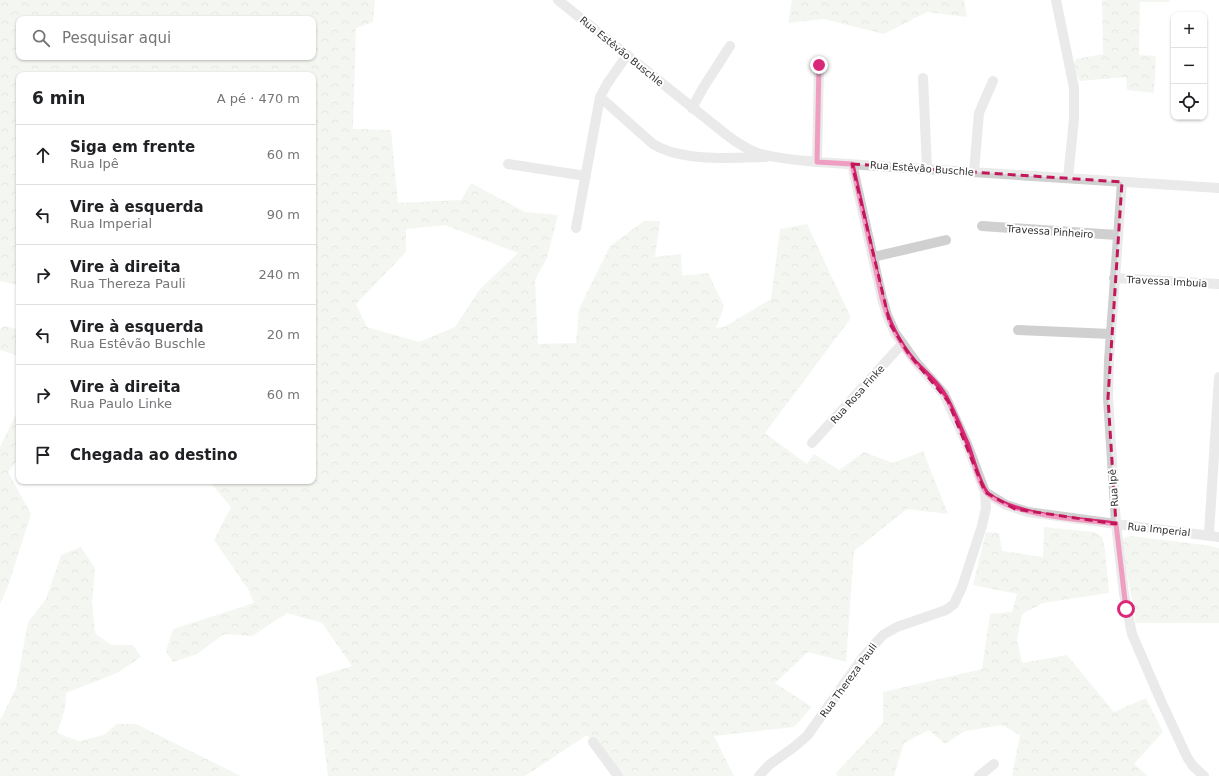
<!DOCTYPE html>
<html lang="pt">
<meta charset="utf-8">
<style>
:root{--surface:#fff;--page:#f2f2f2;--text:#202124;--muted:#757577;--line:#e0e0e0}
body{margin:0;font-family:"DejaVu Sans",sans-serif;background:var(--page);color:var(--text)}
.controls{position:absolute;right:12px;top:12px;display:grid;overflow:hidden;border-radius:8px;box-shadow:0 1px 3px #0004}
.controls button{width:36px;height:36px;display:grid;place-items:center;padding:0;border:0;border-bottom:1px solid var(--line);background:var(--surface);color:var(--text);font:20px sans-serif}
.stop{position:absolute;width:12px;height:12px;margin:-9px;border:3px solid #db2777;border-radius:50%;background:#fff}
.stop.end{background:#db2777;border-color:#fff;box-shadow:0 1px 4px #0008}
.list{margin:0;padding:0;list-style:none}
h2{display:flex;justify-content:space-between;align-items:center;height:52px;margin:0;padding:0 16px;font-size:17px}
h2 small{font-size:13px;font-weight:400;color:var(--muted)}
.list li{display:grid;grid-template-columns:26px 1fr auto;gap:12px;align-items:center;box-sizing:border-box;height:60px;padding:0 16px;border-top:1px solid var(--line)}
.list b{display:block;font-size:15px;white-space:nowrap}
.list p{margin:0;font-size:13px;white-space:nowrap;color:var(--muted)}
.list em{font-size:13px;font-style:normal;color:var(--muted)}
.icon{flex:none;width:22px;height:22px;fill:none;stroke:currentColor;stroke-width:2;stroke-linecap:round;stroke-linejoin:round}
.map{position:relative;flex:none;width:1219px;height:776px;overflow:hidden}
.search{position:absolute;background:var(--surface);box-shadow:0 1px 3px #0004;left:16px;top:16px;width:300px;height:44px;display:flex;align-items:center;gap:10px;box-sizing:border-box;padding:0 14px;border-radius:8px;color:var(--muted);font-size:15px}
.panel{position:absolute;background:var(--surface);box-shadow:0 1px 3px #0004;left:16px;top:72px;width:300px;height:412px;border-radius:8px}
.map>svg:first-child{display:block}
.forest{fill:url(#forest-crowns);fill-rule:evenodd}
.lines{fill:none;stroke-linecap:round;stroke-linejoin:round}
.minor{stroke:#d0d0d0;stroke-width:10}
.route{stroke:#db2777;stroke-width:5}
.marked{fill:none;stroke:#c2185b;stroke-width:3;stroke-dasharray:8 5;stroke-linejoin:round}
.labels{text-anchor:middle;stroke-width:4;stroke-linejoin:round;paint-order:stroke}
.street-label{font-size:10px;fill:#333;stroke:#fff}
</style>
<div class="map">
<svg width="1219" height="776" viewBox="0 0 1219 776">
<defs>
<pattern id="forest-crowns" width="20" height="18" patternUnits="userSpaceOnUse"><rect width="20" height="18" fill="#e6ecdf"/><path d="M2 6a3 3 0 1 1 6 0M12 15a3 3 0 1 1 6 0" fill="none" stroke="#c6cbc0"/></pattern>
</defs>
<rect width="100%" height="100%" fill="#fff"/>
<!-- forest -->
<path class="forest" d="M0 0H375L373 22 356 28 353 129 391 130 398 203 461 200 471 183 525 212 558 215 547 258 535 280 538 344 576 343 579 309 610 246 644 221H660L655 257 681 254 682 276 708 273 724 306 716 328 724 327 771 299 780 229 807 224 851 318 765 433 807 464 814 454 839 470 864 452 893 463 923 451 948 514 907 509 854 551 846 662 808 652 775 683 812 707 794 727 714 736 734 776H618L587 735 525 776H328L316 677 352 666 322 623 287 613 252 636 224 634 197 654 173 662 166 651 173 629 254 603 248 589 214 540 231 507 209 481H313V75H19V285L0 281ZM19 19H313V57H19ZM445 225 518 253 480 289 455 327 419 342 367 327 356 304 406 252V229Z
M792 0H964L967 17 927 12 884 34 824 19 788 23Z
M1102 0H1169L1170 2H1140L1139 55 1156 56 1154 93 1127 90 1126 77 1080 81 1072 67 1076 59 1103 54Z
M5 326 16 329 19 331V356L0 350V329Z
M19 412V458L8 472 31 514 8 586 0 604V447L16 414Z
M1044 527 1094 532 1102 537 1105 549 1109 593 1043 603 1022 614 1017 640 1022 663 1067 655 1114 712 1146 698 1163 732 1134 764 1148 776H1012L1020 735 1002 725 965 731 945 744 929 730 904 743 894 776H837L836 773 883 723V692L982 669 990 614 1012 612 1017 594 973 585 986 532 999 533 1002 551 1043 557Z
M1131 536 1205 545 1219 548V623H1136L1122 545 1124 538Z
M81 547 95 568 92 603 95 633 111 645H133L141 657 117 673 66 693 65 709 57 733 79 741 104 735 117 724H136L241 776H0V719H1L16 688 28 622 46 599 61 555Z"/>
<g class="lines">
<!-- minor -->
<path class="minor" d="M558 0 718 128C730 138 743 148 758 153 777 159 797 160 817 162L1219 188
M1056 0 1074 88V119L1068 178
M627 55 607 84 600 97 653 144C682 162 733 158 766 157
M923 78 927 169
M692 108 703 88 730 46
M817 162 819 65
M508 164 586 176
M974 172 979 113 993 81
M1122 182 1109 360 1108 398 1116 524 1124 594 1132 634 1161 701 1187 757 1193 766 1204 776
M982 226 1117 235
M576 228 600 97
M873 257 946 240
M1114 278 1219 284
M1018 330 1111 334
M812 443 902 344
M985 492 1006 505 1028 512 1116 524 1219 537
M1209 534 1219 377
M593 742 618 776
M759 776 769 765 794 747 807 736 864 656 883 635 897 627 946 610 954 604 962 587 982 526 986 508 985 492 967 444 944 394 915 361 895 333 887 315 882 298 852 164
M979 776 994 764"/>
</g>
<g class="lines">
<!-- route -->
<path class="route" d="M819 65 817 162 852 164 882 298C888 322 899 343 915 362 927 374 941 386 948 401 955 415 961 429 967 443 972 455 980 489 989 495 1019 517 1079 519 1116 524L1126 609"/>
</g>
<!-- marked area -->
<path d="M0 0H1219V776H0ZM852 164 1122 182 1108 398 1116 524 1015 509 985 492 948 401 908 353 890 324Z" fill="#fff" fill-opacity=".55" fill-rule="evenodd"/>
<path class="marked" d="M852 164 1122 182 1108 398 1116 524 1015 509 985 492 948 401 908 353 890 324Z"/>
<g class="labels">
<!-- street labels -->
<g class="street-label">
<text transform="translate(622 51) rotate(39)" y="4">Rua Estêvão Buschle</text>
<text transform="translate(922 168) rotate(4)" y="4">Rua Estêvão Buschle</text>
<text transform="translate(1050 231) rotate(4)" y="4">Travessa Pinheiro</text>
<text transform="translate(1167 281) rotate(3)" y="4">Travessa Imbuia</text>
<text transform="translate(857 394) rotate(-48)" y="4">Rua Rosa Finke</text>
<text transform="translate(1113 488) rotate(-94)" y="4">Rua Ipê</text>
<text transform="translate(1159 529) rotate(6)" y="4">Rua Imperial</text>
<text transform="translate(848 680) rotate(-54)" y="4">Rua Thereza Pauli</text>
</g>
</g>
</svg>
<div class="controls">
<button>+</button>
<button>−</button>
<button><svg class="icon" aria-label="locate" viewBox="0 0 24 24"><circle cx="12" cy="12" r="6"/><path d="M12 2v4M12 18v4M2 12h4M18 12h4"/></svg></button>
</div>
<div class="stop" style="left:1126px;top:609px"></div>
<div class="stop end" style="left:819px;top:65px"></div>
<div class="search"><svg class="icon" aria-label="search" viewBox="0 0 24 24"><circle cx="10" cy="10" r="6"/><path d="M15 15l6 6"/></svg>Pesquisar aqui</div>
<section class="panel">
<h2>6 min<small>A pé · 470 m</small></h2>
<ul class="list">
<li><svg class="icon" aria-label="ahead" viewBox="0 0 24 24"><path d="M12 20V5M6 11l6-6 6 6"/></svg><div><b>Siga em frente</b><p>Rua Ipê</p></div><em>60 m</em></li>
<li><svg class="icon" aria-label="left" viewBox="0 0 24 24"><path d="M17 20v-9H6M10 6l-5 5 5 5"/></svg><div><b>Vire à esquerda</b><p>Rua Imperial</p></div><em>90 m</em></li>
<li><svg class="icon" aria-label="right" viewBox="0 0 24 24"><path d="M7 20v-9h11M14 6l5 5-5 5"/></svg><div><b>Vire à direita</b><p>Rua Thereza Pauli</p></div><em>240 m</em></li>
<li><svg class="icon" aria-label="left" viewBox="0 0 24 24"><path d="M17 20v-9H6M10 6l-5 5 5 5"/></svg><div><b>Vire à esquerda</b><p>Rua Estêvão Buschle</p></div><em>20 m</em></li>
<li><svg class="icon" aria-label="right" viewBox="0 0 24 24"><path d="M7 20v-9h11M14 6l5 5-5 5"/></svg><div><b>Vire à direita</b><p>Rua Paulo Linke</p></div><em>60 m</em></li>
<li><svg class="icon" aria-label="arrive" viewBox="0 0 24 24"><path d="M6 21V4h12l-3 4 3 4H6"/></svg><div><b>Chegada ao destino</b></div></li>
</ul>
</section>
</div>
